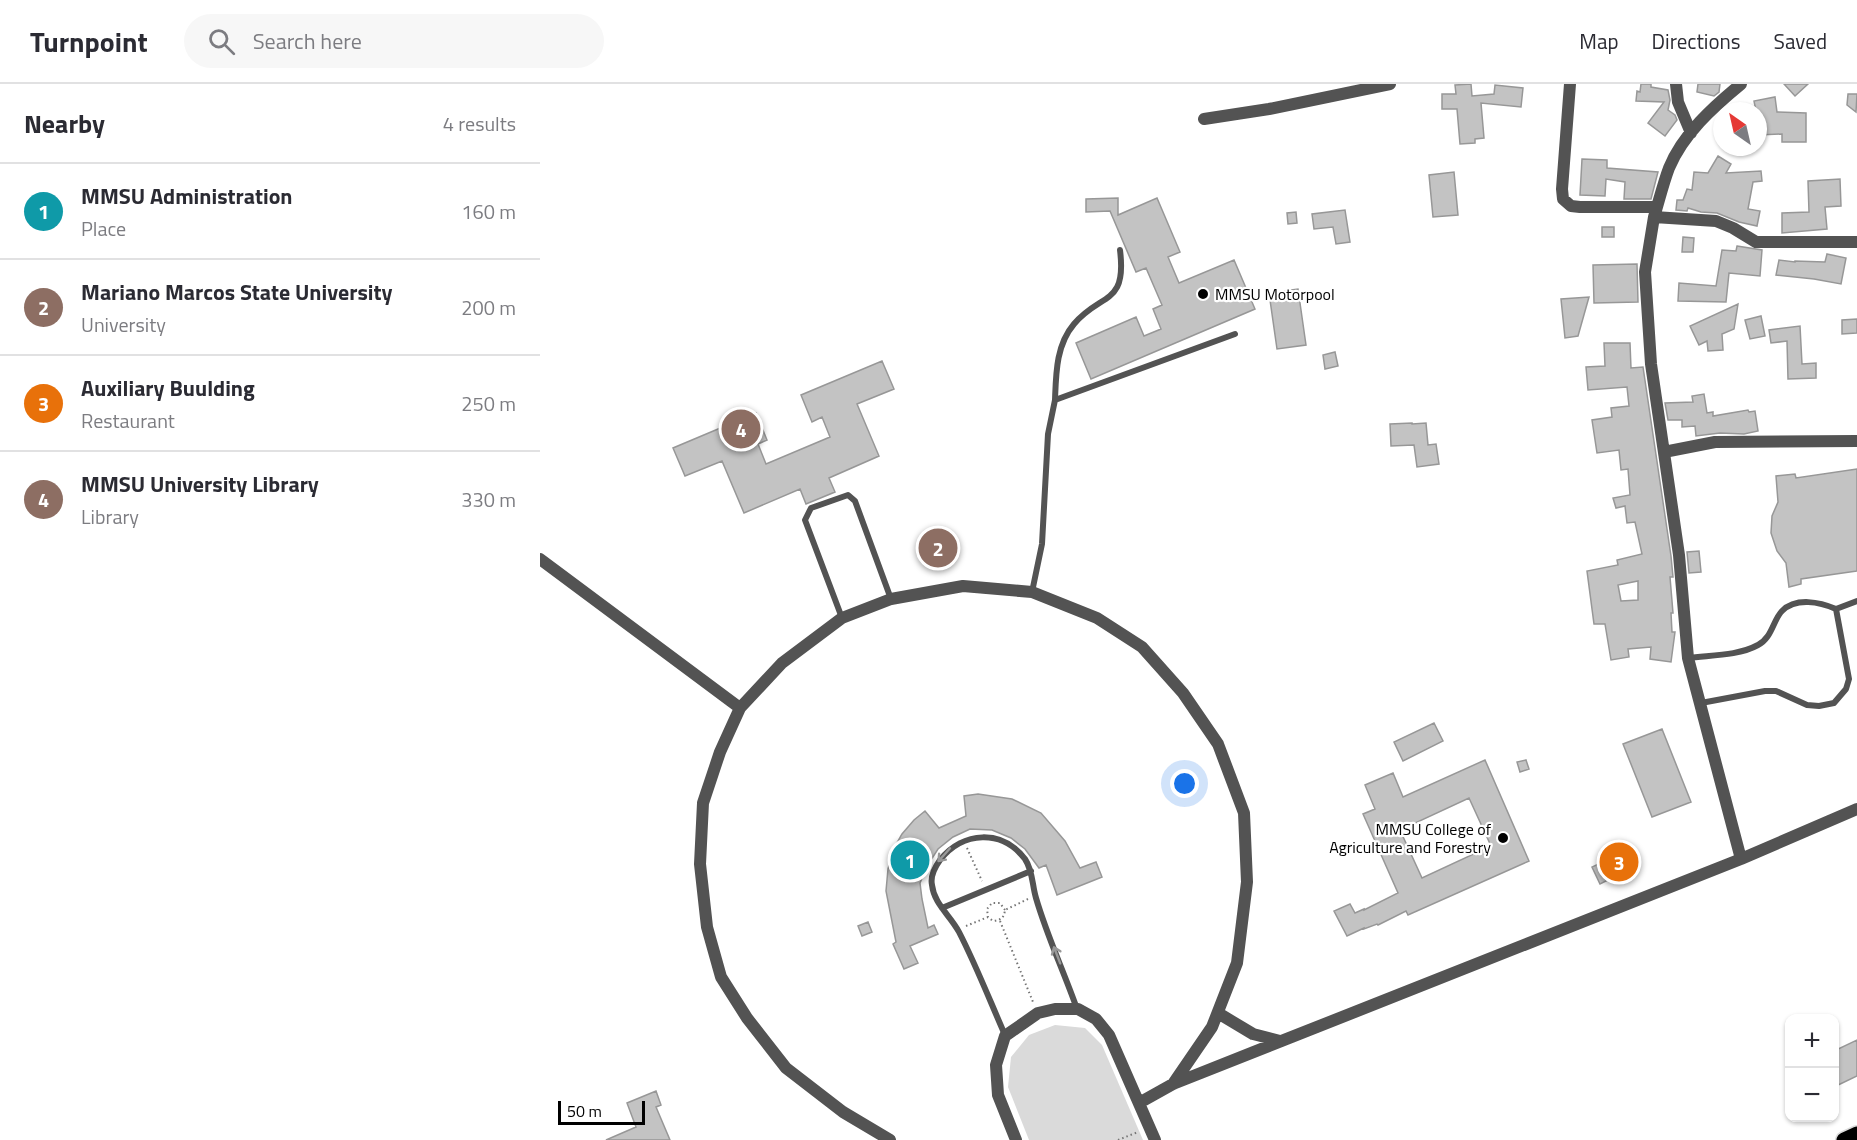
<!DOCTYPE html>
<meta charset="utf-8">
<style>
:root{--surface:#fff;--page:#f7f7f7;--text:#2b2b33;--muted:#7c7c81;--line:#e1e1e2;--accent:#0f766e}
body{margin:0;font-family:"Titillium Web",sans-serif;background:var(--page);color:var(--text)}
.controls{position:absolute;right:18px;bottom:18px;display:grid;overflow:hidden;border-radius:12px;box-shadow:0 2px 4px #0004}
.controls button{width:54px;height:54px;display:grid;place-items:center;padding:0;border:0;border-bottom:2px solid var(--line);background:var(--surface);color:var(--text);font:30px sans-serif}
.compass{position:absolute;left:1173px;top:18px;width:54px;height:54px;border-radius:50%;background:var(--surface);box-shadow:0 2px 4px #0004;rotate:326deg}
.scale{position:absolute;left:18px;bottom:15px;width:87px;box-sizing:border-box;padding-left:6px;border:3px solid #000;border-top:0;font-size:16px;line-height:21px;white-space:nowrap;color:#000;-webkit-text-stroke:4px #fff;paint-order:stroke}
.you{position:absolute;left:645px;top:700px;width:21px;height:21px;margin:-15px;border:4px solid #fff;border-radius:50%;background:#1a73e8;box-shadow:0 0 0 9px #1a73e833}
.badge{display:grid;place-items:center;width:39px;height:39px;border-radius:50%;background:var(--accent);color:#fff;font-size:20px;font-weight:700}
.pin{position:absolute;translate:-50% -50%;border:3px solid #fff;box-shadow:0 2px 6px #0006}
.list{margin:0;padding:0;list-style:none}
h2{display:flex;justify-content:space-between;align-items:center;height:78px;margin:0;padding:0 24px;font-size:26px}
h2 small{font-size:20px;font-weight:400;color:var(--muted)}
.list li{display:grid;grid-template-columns:39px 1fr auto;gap:18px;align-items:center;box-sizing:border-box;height:96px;padding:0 24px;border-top:2px solid var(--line)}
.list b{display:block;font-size:22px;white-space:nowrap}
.list p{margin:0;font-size:20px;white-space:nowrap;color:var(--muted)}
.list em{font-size:20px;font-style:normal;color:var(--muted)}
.icon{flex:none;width:33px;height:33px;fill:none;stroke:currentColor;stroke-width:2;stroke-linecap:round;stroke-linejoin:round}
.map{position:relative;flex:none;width:1317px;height:1056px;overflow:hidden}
header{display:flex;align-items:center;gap:36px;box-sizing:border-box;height:84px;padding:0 30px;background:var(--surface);border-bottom:2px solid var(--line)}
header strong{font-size:28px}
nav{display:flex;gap:33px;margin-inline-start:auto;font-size:21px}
.search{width:420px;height:54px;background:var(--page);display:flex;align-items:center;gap:15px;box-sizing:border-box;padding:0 21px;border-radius:33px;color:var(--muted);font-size:22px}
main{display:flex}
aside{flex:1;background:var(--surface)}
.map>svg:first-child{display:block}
.green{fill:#dadada}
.building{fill:#c3c3c3;stroke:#979797;stroke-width:1.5;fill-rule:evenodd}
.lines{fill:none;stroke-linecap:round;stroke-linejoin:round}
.primary-casing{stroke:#dbdbdb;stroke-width:18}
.path{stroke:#757575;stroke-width:2;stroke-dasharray:1.5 3;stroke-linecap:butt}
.lane{stroke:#535353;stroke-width:6}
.street{stroke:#535353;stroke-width:12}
.primary{stroke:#000;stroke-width:15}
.oneway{stroke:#989898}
.poi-dot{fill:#000;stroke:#fff;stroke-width:2}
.labels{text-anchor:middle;stroke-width:4.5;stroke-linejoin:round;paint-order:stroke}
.poi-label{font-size:16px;fill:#000;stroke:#fff;text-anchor:start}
</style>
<header>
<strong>Turnpoint</strong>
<div class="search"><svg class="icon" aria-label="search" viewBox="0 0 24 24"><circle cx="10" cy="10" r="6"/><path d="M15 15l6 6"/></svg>Search here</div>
<nav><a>Map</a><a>Directions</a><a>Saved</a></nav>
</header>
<main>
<aside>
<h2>Nearby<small>4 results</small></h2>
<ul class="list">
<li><span class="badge" style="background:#0f9aa8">1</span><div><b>MMSU Administration</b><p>Place</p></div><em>160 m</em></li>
<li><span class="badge" style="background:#8d6e63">2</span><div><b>Mariano Marcos State University</b><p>University</p></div><em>200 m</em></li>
<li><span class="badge" style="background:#e8710a">3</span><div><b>Auxiliary Buulding</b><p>Restaurant</p></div><em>250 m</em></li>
<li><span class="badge" style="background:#8d6e63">4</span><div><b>MMSU University Library</b><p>Library</p></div><em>330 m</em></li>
</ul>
</aside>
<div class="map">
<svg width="1317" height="1056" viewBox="0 0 1317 1056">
<rect width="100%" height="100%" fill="#fff"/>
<!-- green -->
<path class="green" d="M515 941 545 944 562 961 603 1056H489L468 1003 471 973 489 951Z"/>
<!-- building -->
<path class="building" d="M931 0 932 12 954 10 955 1 983 4 981 23 941 19 944 54 935 55V59L920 60 917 25H902V10H916L915 1Z
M1101 0H1111V3L1128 6 1130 16 1128 26 1135 31 1137 36 1125 52 1108 39 1124 18 1096 17 1097 7 1100 8Z
M1158 0H1180L1179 8 1174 12 1157 8Z
M1244 0H1268L1255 12Z
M1308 10H1317L1316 28 1307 21Z
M1235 13 1237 28 1266 29V58H1242V50L1218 51V27H1216L1214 17Z
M1178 72 1191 80 1186 89 1221 87 1222 97 1213 98 1208 125 1220 127 1217 142 1199 138 1177 129 1161 128 1148 124 1147 127 1136 126 1137 116H1143L1147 105 1152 106 1154 88 1168 89Z
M1042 75 1067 76V84L1118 88 1111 115H1084L1085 98 1066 95 1065 112 1040 111Z
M914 88 918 131 893 133 889 91Z
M1300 95 1301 122 1285 123 1287 145 1242 149V129L1269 128 1268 97Z
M578 114V131L617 114 640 168 628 173 639 199 694 176 715 225 551 295 536 259 596 233 604 252 621 245 613 225 622 221 606 184 596 188 570 127 546 128V115Z
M805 126 810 158 796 160 793 143 774 145 772 130Z
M756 128 757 139 748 140 747 129Z
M1062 143H1074V153H1062Z
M1143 153 1154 154 1153 168H1142Z
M1197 162 1222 166 1220 192 1189 189 1186 218 1138 217 1139 199 1176 202 1182 166 1196 167Z
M1287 170 1306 174 1301 200 1274 195 1236 191 1239 176 1255 178V177L1285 178Z
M1097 180 1098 218 1054 219 1053 181Z
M758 205 766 261 737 265 729 209Z
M1049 213 1038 252 1025 254 1021 215Z
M1198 220 1194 245 1182 250 1183 266 1168 267 1167 257 1159 261 1150 242Z
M1221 232 1225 252 1210 255 1205 236Z
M1317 235V249L1302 250V236Z
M1260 242 1262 280 1276 279V294L1248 295 1247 257 1231 259 1229 246Z
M1064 259H1090L1091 284 1103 283 1131 472 1133 493H1130L1133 529H1131L1132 548H1135L1131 578 1110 575 1111 563 1088 565 1089 573 1071 576 1065 540H1054L1047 487 1078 481 1077 476 1102 470 1095 438 1087 439 1085 422 1076 424 1073 414 1090 411 1088 385 1081 386 1079 366 1057 369 1052 336 1072 333 1071 324 1089 322 1087 303 1048 306 1046 283 1065 282ZM1098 497V516L1081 517 1078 501Z
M795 268 798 282 785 285 783 271Z
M342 277 354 305 317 320 339 372 289 394 295 408 266 420 260 405 204 429 182 377 145 392 133 364 216 329 227 356 218 360 226 380 290 353 282 333 272 338 261 311Z
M1164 310 1167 329 1173 328V332L1208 326 1209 328 1215 327 1218 347 1204 350 1180 349 1156 352 1155 342 1142 343V336H1128L1125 319 1153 318 1152 312Z
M872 339V340L886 339 888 361 896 360 899 380 877 383 874 361 851 362 850 340Z
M1317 385V487L1261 495V500L1249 503 1246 479 1237 467 1231 449 1232 432 1238 418 1236 392 1255 390 1256 394Z
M1159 467 1161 488 1149 489 1147 468Z
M894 639 903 657 863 677 854 658Z
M1122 645 1151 718 1112 733 1083 660Z
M945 676 989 777 868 831 866 827 838 841 837 840 824 845V844L807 852 794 827 810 820 815 829 824 825V826L858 809 823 730 835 725 825 701 853 689 863 713ZM929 714 951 762 882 794 860 746Z
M986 676 989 685 980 688 977 678Z
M438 710 472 715 501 729 525 757 540 784 556 778 562 793 517 811 506 781 499 784 485 765 471 754 452 746 430 745 413 753 398 765 387 782 380 799 382 815 388 844 394 841 398 850 370 862 378 879 364 885 353 860 356 858 346 807 348 785 354 764 362 750 374 736 385 727 399 744 426 732 424 712Z
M1088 766 1096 782 1060 800 1052 783Z
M328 838 332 848 322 852 318 842Z
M1317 956V992L1294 1003V967Z
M116 1007 121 1021 116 1023 130 1056H66L96 1043 87 1019Z"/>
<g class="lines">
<!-- primary casing -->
<g class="primary-casing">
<path id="primary" d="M1304 1056 1317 1050"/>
</g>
<!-- path -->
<path class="path" d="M427 764 442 797
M465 826 460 819H452L447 825 448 833 453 837C461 836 464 834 465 826L488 815
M460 837 493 918
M426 842 448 833
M578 1056 598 1048"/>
<!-- lane -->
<path class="lane" d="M515 316C516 290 516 261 534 240 561 208 587 222 580 166
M492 508 502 460 508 350 515 316 695 250
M1296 525 1317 517
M302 534 265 436 271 424 308 411 315 417 351 515
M1148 574C1170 571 1198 572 1218 561 1232 554 1233 536 1242 527 1256 513 1280 518 1296 525L1309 595 1306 605 1294 619 1279 622 1267 621 1236 607H1225L1161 619
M402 824 491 787
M465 951C450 917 436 881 419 848 410 831 394 820 392 801 390 792 395 783 400 776 423 747 462 745 485 775 493 787 492 801 496 814 507 852 524 888 537 925"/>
<!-- street -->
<path class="street" d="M1030 0 1022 105 1023 115 1031 122 1040 123H1117
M1136 0 1138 18 1151 49
M1201 0C1173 23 1143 50 1129 84 1123 100 1119 117 1114 133L1176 137 1193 144 1216 158H1317
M664 35 729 25 850 0
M1114 133 1105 188 1111 280 1139 471 1148 574 1201 775
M1124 368 1175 358 1317 357
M0 475 200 624
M678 929 713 950 740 957
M599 1019 633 1000 1201 775 1317 725
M350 1056 303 1028 246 984 207 934 181 893 167 843 160 780 163 719 180 668 200 624 242 579 302 534 351 515 423 502 492 508 557 534 602 563 643 609 678 660 704 729 707 798 697 879 672 943 633 1000
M476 1056 458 1011 456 981 465 952 498 929 515 925H538L556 935 569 951 615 1056"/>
<!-- primary -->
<use href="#primary" class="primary"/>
</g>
<!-- one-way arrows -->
<defs><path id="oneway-shaft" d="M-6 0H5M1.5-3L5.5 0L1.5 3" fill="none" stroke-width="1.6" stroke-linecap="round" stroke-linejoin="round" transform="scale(1.5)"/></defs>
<g class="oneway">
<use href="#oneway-shaft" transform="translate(404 771) rotate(132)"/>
<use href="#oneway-shaft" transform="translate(517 871) rotate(-111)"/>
</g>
<!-- markers -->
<g class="poi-dot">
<circle cx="663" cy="210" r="6"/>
<circle cx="963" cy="754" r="6"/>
</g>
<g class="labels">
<!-- poi labels -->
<g class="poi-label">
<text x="675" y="216">MMSU Motorpool</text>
<text x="951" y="751" text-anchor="end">MMSU College of<tspan x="951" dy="18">Agriculture and Forestry</tspan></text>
</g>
</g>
</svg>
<div class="controls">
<button>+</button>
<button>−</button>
</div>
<svg class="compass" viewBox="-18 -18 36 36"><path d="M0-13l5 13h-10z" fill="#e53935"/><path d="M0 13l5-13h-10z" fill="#7c7c81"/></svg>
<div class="scale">50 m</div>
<div class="you"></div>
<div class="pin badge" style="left:370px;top:776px;background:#0f9aa8">1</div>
<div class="pin badge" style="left:398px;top:464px;background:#8d6e63">2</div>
<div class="pin badge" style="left:1079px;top:778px;background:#e8710a">3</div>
<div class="pin badge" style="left:201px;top:345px;background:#8d6e63">4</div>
</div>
</main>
